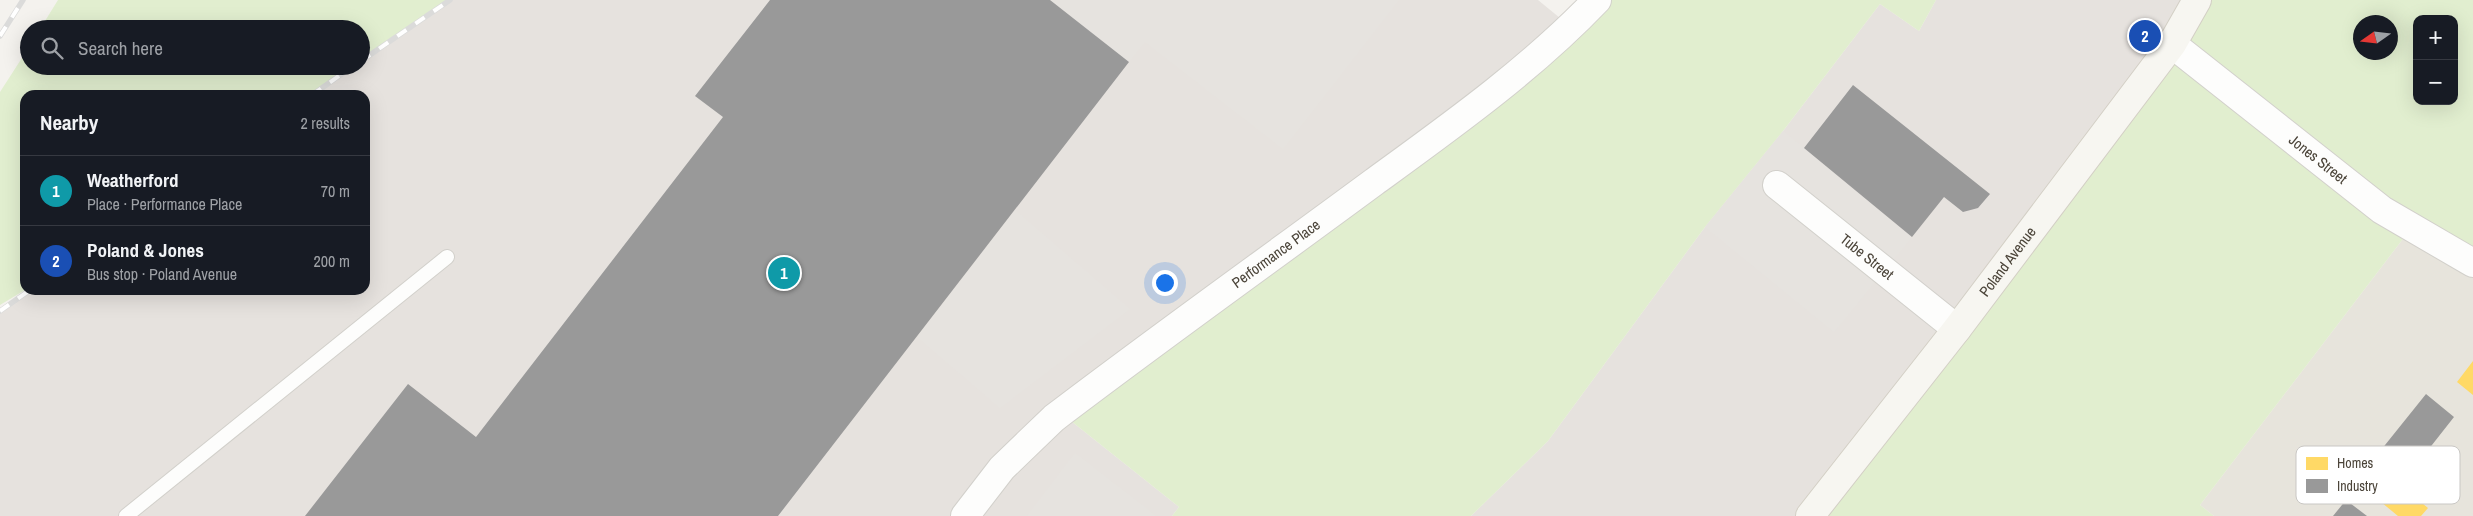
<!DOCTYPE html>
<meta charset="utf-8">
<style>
:root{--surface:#171b24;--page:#242831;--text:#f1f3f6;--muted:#9ea1a6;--line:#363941;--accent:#868178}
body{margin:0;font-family:"Archivo Narrow",sans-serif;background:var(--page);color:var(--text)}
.controls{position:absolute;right:15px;top:15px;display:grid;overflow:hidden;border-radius:10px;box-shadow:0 5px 20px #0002}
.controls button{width:45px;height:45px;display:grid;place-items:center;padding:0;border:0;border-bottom:1px solid var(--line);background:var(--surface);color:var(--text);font:25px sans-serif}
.compass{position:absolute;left:2353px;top:15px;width:45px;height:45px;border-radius:50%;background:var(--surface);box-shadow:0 5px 20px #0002;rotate:256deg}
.you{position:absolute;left:1164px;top:282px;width:18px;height:18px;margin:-12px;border:4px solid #fff;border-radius:50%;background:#1a73e8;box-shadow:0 0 0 8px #1a73e833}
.badge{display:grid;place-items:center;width:32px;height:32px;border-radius:50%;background:var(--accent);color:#fff;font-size:16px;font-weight:700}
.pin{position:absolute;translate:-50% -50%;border:2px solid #fff;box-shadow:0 1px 5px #0006}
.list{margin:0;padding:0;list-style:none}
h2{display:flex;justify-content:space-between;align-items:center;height:65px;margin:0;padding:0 20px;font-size:21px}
h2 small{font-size:16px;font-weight:400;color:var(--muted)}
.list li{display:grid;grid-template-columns:32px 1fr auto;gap:15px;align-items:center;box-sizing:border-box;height:70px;padding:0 20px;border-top:1px solid var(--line)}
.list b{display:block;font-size:19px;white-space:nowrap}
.list p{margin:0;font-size:16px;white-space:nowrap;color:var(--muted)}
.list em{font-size:16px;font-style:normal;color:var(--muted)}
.icon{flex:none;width:28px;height:28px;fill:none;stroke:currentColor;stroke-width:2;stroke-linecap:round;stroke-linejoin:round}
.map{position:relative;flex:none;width:2473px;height:516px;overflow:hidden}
.search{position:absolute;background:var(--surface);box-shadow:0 5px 20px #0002;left:20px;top:20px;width:350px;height:55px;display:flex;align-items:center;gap:12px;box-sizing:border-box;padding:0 18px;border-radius:28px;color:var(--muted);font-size:19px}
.panel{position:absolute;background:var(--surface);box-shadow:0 5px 20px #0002;left:20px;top:90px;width:350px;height:205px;border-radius:15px}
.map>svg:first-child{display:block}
.residential{fill:#e7e4dc}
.industrial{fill:#e6e2de}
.green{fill:#e1eecf;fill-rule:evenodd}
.parking{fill:#e6e3df}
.homes{fill:#ffd966}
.industry{fill:#999}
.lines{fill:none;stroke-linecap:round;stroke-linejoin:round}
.service-casing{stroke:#d2d0cb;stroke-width:16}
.minor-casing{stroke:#d2d0cb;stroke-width:30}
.secondary-casing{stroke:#d3cfc5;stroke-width:30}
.service{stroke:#fdfdfc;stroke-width:14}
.minor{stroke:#fdfdfc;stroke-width:28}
.secondary{stroke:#f7f6f1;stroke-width:28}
.rail-casing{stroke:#dbdbda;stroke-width:5.5}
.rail{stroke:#fff;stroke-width:4;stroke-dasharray:11;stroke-linecap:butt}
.labels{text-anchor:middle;stroke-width:5;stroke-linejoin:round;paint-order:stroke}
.street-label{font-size:15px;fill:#4b4439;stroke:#fff}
.key{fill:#fff;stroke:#c9c7c4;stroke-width:1}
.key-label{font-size:14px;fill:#4b4439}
</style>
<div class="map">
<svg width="2473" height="516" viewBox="0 0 2473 516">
<rect width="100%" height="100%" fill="#f4f2ee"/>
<!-- residential -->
<path class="residential" d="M2412 227 2473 263V516H2214L2200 505Z"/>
<!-- industrial -->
<path class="industrial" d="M450 0H1538L1571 27 1061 413 1179 507 1172 516H0V313L31 290H365V95H312L353 66H361V61Z
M1936 0H2197L1810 516H1471L1548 441 1705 227 1783 131 1880 4 1919 31Z"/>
<!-- green -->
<path class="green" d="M58 0H450L361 61V29H40Z
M1597 0H1936L1919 31 1880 4 1783 131 1705 227 1548 441 1471 516H1172L1179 507 1061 413Z
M2197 0H2473V263L2412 227 2200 505 2214 516H1810ZM2417 19H2454V101H2417ZM2360 22H2390V52H2360Z
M29 47V66H353L312 95H25V290L0 305V92Z"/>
<!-- parking -->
<path class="parking" d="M1050 0H1399L1283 149 1145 42 1129 62Z
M1783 131 1912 237 1834 332 1705 227Z
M1015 210 1130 309 1000 408 917 337Z
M1075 453 1155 515 1154 516H1027Z"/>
<!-- homes -->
<path class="homes" d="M2473 361V395L2457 382Z
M2370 460 2428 508 2421 516H2398L2353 479Z"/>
<!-- industry -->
<path class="industry" d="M770 0H1050L1129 62 778 516H305L408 384 476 437 723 117 695 96Z
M1853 85 1990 194 1978 208 1963 212 1944 197 1912 237 1804 148Z
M2426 394 2454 417 2406 478 2377 455Z
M2346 500 2367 516H2333Z"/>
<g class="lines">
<!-- service casing -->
<g class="service-casing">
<path id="service" d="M126 516 447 257"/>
</g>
<!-- minor casing -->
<g class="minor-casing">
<g id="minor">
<path id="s1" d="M2172 44 2382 210 2473 263"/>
<path id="s2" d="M1777 185 1957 329"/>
<path id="s3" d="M965 516 1002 468 1054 418C1159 338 1267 261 1374 182 1451 126 1531 69 1597 0"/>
</g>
</g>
<!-- secondary casing -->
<g class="secondary-casing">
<g id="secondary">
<path id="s4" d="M1810 516 1957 329 2172 44 2197 0"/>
</g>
</g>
<!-- service -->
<use href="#service" class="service"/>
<!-- minor -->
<use href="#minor" class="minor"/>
<!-- secondary -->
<use href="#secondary" class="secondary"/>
<!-- rail casing -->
<g class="rail-casing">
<path id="rail" d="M0 36 23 0
M361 61 450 0
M312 95 353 66
M0 311 30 290"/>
</g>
<!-- rail -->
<use href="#rail" class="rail"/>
</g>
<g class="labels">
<!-- street labels -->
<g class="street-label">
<text dy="5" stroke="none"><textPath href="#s1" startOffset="186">Jones Street</textPath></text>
<text dy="5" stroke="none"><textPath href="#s3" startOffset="409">Performance Place</textPath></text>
<text dy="5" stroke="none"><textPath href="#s2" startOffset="115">Tube Street</textPath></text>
<text dy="5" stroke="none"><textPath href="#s4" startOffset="322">Poland Avenue</textPath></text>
</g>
</g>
<!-- legend -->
<rect x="2296" y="446" width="164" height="58" rx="8" class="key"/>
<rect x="2306" y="457" width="22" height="13" fill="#ffd966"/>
<rect x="2306" y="479" width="22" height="14" fill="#999"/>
<g class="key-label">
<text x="2337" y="468">Homes</text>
<text x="2337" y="491">Industry</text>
</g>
</svg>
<div class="controls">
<button>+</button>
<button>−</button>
</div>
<svg class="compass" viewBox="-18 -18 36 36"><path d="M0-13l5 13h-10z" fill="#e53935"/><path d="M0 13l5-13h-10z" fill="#9ea1a6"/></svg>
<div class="you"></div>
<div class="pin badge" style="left:784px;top:273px;background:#0f9aa8">1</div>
<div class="pin badge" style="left:2145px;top:36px;background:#1a4fb4">2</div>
<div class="search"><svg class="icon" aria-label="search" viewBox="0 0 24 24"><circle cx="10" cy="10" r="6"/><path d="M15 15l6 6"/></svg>Search here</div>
<section class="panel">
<h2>Nearby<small>2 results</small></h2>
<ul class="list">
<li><span class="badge" style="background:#0f9aa8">1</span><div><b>Weatherford</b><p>Place · Performance Place</p></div><em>70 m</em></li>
<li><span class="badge" style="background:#1a4fb4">2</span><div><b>Poland &amp; Jones</b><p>Bus stop · Poland Avenue</p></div><em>200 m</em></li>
</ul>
</section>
</div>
